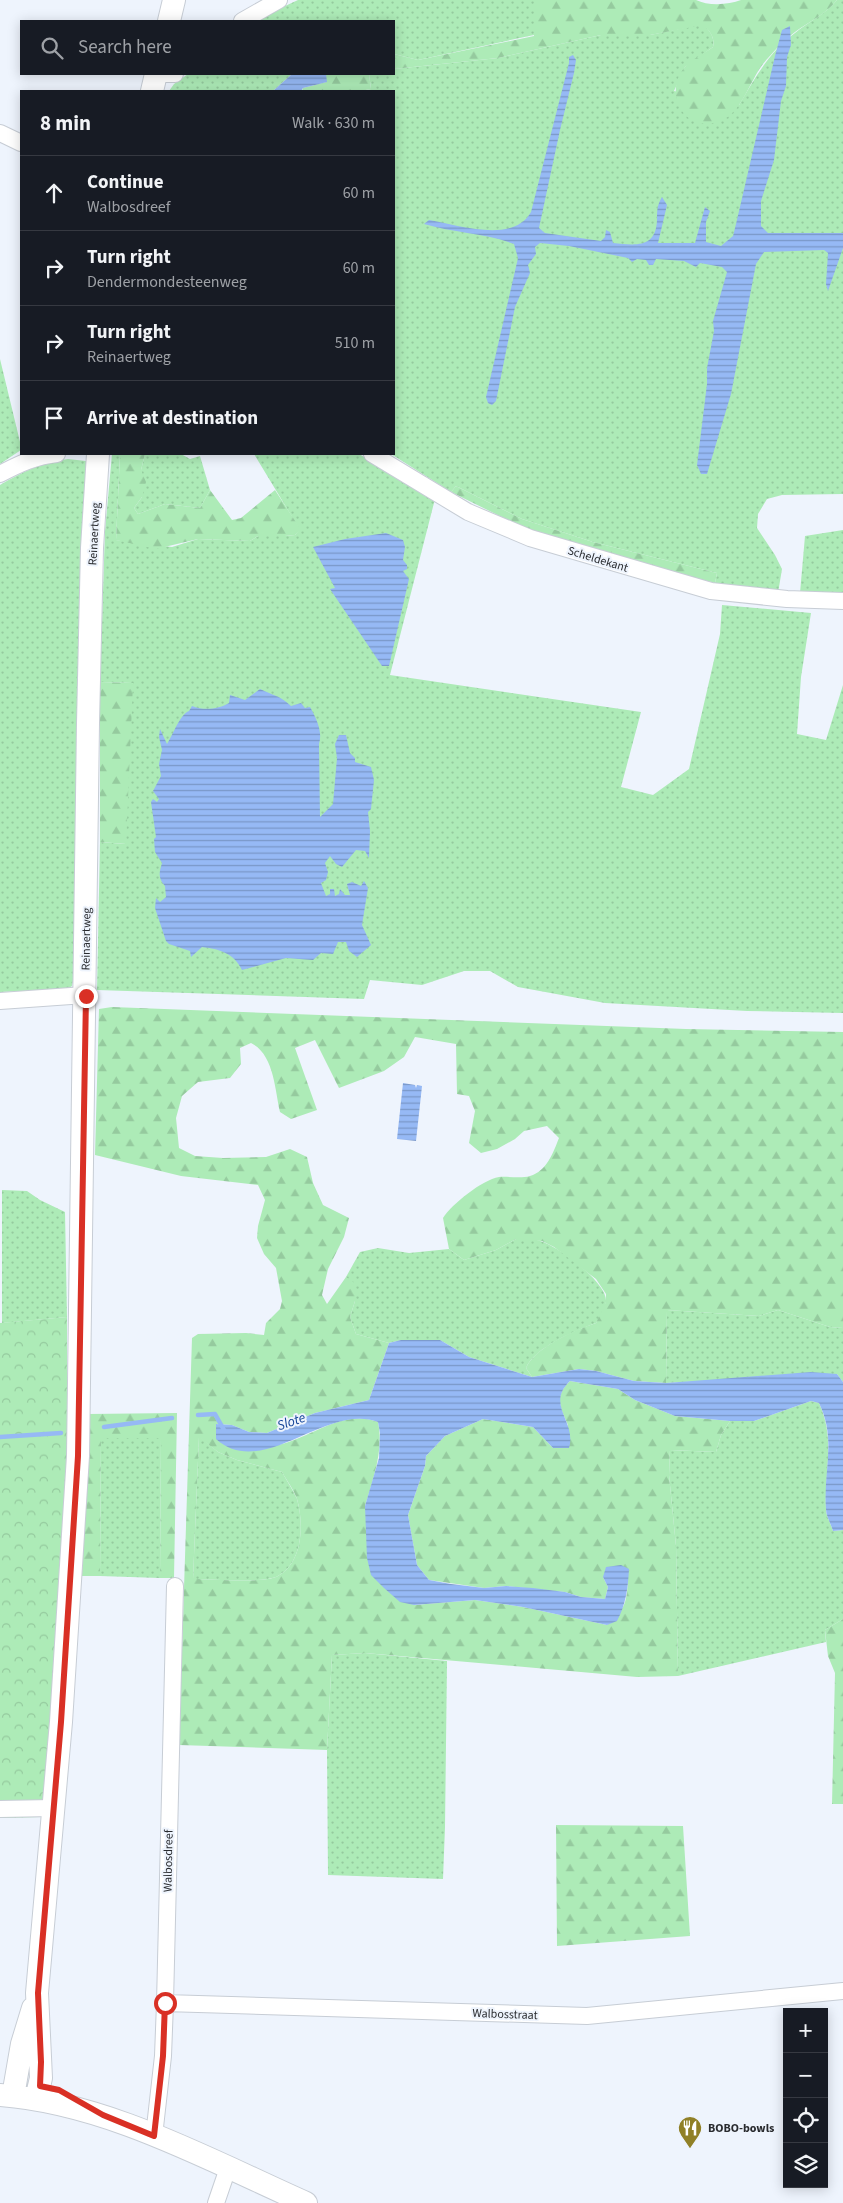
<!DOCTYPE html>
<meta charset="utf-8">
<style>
:root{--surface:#171b24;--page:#242831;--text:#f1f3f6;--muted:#9ea1a6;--line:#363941}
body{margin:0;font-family:"Source Sans 3",sans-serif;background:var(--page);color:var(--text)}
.controls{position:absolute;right:15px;bottom:15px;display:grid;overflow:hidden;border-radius:0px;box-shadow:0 2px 12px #0003}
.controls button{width:45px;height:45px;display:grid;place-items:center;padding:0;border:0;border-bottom:1px solid var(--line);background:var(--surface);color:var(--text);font:25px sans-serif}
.stop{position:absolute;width:15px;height:15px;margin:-11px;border:4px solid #d93025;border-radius:50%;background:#fff}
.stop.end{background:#d93025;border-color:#fff;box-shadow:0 1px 5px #0008}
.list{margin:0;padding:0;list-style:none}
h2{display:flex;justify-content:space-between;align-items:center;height:65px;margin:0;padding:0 20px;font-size:21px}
h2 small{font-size:16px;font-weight:400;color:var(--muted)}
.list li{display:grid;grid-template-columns:32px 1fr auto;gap:15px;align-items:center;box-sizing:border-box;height:75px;padding:0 20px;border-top:1px solid var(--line)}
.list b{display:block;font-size:19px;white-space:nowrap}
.list p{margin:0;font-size:16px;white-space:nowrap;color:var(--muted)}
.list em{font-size:16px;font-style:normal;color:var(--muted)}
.icon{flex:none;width:28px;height:28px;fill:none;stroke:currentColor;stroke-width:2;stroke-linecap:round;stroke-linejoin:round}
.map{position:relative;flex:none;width:843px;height:2203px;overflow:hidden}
.search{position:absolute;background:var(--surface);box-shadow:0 2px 12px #0003;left:20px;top:20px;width:375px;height:55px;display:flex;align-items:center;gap:12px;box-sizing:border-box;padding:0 18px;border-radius:0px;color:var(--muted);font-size:19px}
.panel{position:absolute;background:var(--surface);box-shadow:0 2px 12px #0003;left:20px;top:90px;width:375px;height:365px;border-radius:0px}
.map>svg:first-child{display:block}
.grass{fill:url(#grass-dots)}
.forest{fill:url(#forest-firs);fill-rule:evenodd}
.park{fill:url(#park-crowns)}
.water{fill:url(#water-rules)}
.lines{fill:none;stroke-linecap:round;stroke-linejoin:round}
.stream{stroke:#96b9f5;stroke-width:4.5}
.minor-casing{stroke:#c7cdd5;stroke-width:18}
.secondary-casing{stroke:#c7cdd5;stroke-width:24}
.minor{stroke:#fff;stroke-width:16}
.secondary{stroke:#fff;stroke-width:22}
.route{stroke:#d93025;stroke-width:6}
.labels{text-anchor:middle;stroke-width:4;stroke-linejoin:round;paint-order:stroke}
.street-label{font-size:12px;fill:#292b2f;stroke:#eef4fd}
.poi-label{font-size:12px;font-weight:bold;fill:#292b2f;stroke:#eef4fd;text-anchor:start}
.water-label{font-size:14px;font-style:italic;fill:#144498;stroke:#eef4fd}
</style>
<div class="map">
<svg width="843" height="2203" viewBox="0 0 843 2203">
<defs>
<pattern id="grass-dots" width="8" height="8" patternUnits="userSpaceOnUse" patternTransform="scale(1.25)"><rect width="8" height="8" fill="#adebb7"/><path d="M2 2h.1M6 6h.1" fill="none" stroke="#95ca9e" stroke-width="1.8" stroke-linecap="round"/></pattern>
<pattern id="forest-firs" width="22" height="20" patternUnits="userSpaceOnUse" patternTransform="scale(1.25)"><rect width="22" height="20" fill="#adebb7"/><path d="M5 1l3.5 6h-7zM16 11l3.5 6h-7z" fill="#95ca9e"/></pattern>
<pattern id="park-crowns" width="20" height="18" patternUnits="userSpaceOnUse" patternTransform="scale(1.25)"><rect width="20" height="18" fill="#adebb7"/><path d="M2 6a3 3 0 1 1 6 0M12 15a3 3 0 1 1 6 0" fill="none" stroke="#95ca9e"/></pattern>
<pattern id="water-rules" width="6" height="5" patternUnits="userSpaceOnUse" patternTransform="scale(1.25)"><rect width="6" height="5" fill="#96b9f5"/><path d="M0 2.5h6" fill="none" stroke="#7a97c7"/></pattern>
</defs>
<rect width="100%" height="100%" fill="#eef4fd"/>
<!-- grass -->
<path class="grass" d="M298 0H534V35L418 60 394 54V21H253Z
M837 0H843V494L782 495 767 499 758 514 757 528 775 555 782 569 778 593 715 583 717 573 593 542 522 519 456 486 451 492 391 454H394V91H360L371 89 369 74H394V69L498 58 601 35H650L703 24C710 31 715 37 713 47L685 67 674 91 739 105C755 78 769 52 795 33 809 21 825 15 837 0Z
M188 74H292L273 91H169L174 84Z
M0 359 21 446V450L0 464Z
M112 454H120L116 540 172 547 198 539 250 541 258 536H285L295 535 300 530 254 454H359L435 499 390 675 641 712 621 787 653 795 689 769 720 634 722 605 811 613 801 677 797 734 826 740 843 685V1013L747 1011 605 1003 518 987 490 971H464L422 985 370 980 364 999 97 990 100 842 125 844 132 683 100 682 105 531Z
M145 454H181L190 459 200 456 210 490 200 508 165 504 138 514 134 508 142 497 141 470Z
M68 459 86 461 74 975 72 986 67 989 0 992V485C22 472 43 462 68 459Z
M843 530V593H800L805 536Z
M2 1190 27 1191 40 1200 65 1212 67 1317 2 1323Z
M516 1239C525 1239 535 1238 543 1242 560 1248 608 1283 606 1302 605 1309 600 1317 596 1323 575 1331 535 1347 526 1368L532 1377 469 1357 440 1340H401L389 1343 356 1334 350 1317 355 1301 346 1277 360 1252 378 1248 409 1253 449 1249 464 1260 496 1250Z
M667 1310 759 1316 778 1310 830 1327 843 1328V1382L837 1374 666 1383Z
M811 1401 819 1403C836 1440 824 1471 826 1509 826 1516 831 1524 833 1531L843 1530V1619L825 1630 826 1642 678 1676 676 1546 669 1475 670 1450 716 1452 721 1435 730 1421H754Z
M199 1436 218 1452 237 1460 282 1472C287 1481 293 1490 297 1499 304 1523 303 1563 278 1576 262 1584 212 1579 193 1579Z
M101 1438H161L160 1578 100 1576Z
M365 1653 447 1661 445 1827 443 1879 328 1875 327 1750 332 1655Z"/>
<!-- forest -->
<path class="forest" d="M534 0H696C708 6 728 5 741 0H837C825 15 810 21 795 32 783 41 772 53 763 64 749 82 742 113 720 121 685 134 662 94 685 67 692 59 705 53 713 47 715 37 710 31 703 25L650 35H601L498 58 394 69V54L418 60 534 36Z
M326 74H369L371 89 360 91H302L303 88 326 82Z
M120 454H145L141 470 146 482 142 497 134 508 138 514 165 504 200 508 210 490 232 520 241 518 275 490 301 530 295 535 285 536H258L250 541 198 539 156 549 116 540Z
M456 486 522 519 593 542 717 573 715 583 603 555 522 527 451 492Z
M100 682 133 683 126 844 100 842Z
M112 1007 686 1029 843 1032V1328L830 1327 778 1310 759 1316 667 1310 666 1383 634 1381 596 1371 579 1369 532 1377 526 1368C535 1347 575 1330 596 1323L606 1302V1294L596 1279 554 1247 542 1241 516 1239 496 1250 464 1260 449 1249 443 1218C452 1204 482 1180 499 1177 508 1176 520 1179 530 1176 547 1171 553 1153 559 1138L547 1126 524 1131 515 1139 497 1149 481 1153 469 1143 475 1111 469 1096 457 1094 456 1044 415 1037 404 1057 384 1071 339 1088 315 1040 295 1048 317 1110 291 1119 280 1112C275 1090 274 1054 251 1043L240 1048 241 1064 230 1078 198 1082 182 1096 176 1118 179 1148 195 1156 223 1158 266 1157 290 1149 307 1157 313 1183 323 1205 349 1218 344 1237 328 1269 322 1295 327 1304 346 1277 356 1284 355 1301 350 1317 356 1334 389 1343 369 1400 315 1413 267 1433 249 1432 232 1425 217 1424 216 1438C230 1440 270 1448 282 1444 313 1436 344 1409 378 1422 384 1450 373 1479 365 1506L414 1605 475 1600 523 1607 607 1625C625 1608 626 1606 628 1581L603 1577 608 1587 605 1599 581 1597 565 1592 506 1586 484 1588 429 1580 417 1565 408 1515 425 1466 426 1456 445 1436 483 1419 533 1427 553 1448 568 1425C560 1407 554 1396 570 1381L618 1389 635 1400 675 1416 730 1421 721 1435 716 1452 670 1450 669 1475 676 1546 678 1676 637 1677 365 1653 332 1655 327 1750 179 1745 192 1338 198 1334 246 1333 264 1335 266 1323 280 1309 282 1301 276 1268 264 1254 257 1238 258 1226 265 1200 258 1185 181 1176 95 1155 99 1009ZM199 1437 218 1452 237 1460 282 1472C287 1481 294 1490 297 1499 304 1523 303 1563 278 1576 262 1584 213 1579 193 1579Z
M177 1413 174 1578H160L161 1438H101L100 1576H82L87 1414Z
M843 1619V1804H832L835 1673 828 1656 825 1630Z
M556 1825 683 1826 690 1936 557 1946Z"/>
<!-- park -->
<path class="park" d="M67 1317V1455L51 1722 41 1817 0 1818V1323Z"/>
<!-- water -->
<path class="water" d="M790 26 791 45 787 57 786 86 781 101 774 160 761 201V226L768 233H843V248L828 291 826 284 828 253 824 250 764 252 756 264 731 394 707 474H701L697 465 707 384V368L714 331 713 321 727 272 722 267 700 263 696 267 684 261 656 259 653 265H649L646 260 637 259 632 262 628 258 569 246 540 243 535 247 536 254 528 265 530 273 515 307 496 401 492 405 488 403 486 397 518 258 514 244C485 233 454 233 424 224L429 220C459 225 513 244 531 212L569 63V57L573 55 576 60 574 73 560 130 539 228 545 233 601 241 605 237 606 230 610 232 613 243C635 245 656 249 657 220 657 211 657 205 662 197L667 205 658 243H695L705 207 710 211 706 222V242L721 246 733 236 736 224 775 56 782 30Z
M292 74H326L327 82 303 88 301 91H273Z
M386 533 403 540 405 547 403 560 407 565V569L403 571 409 579 389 666H382L330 589 335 588 313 547 345 539Z
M260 689C272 695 281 696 291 706L301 703 305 708 310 707C316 718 323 731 319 744L320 817 333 804 337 758 335 744 339 735H346L350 753 355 758V762L371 767 374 780 371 809 368 812 370 831 369 858 365 851 356 850 342 867 336 864 330 856 325 863 328 872 326 880 321 883 326 896 330 894V889H334L335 896 339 894 340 889 345 895H350L347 884 352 882 361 886 364 881 368 888 362 925 371 945 357 957 349 951 346 942H338L333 954 321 953 313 960 286 958 242 970C234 953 219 949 202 947L191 957 190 951 169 944 166 941 155 908 156 898 160 902 166 897 165 886C158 878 159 873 162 863L155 852 154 839 156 837 151 802 153 799 157 802 159 799 153 791 161 776 159 764 162 750 159 737 160 729 167 744C173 735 180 714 189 711L192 706C204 711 219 709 229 703L230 695 245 700Z
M403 1083 415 1085 416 1088 417 1085 422 1086 416 1141 397 1139Z
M401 1340H440L469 1357 532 1377 579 1369 596 1371 634 1381 666 1383 811 1372 837 1374 843 1382V1530L833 1531C831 1524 826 1516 826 1509 823 1471 837 1440 819 1403L811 1401 754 1421H730L675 1416 635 1400 618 1389 570 1381C545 1405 577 1421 569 1448H553L533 1427 483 1419 445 1436 426 1456 425 1466 408 1515 417 1565 429 1580 451 1584 484 1588 506 1586 533 1588 565 1592 581 1597 605 1599 608 1587 603 1577 606 1567 621 1565 629 1569C628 1588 626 1604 617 1621L607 1625 523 1607 475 1600 414 1605 400 1602 384 1588 371 1575 367 1558 365 1506 379 1458 380 1433 378 1422C326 1402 263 1481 216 1439V1424L232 1425 249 1432 267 1433 315 1413 369 1400 389 1343Z"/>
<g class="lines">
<!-- stream -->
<path class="stream" d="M198 1415 215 1414 224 1430
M104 1427 172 1418
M0 1437 61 1433"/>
<!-- minor casing -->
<g class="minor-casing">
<path id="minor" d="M242 21 279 0
M156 74H175
M0 133 21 143
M372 454 468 512 530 538 711 591 787 599 843 601
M0 474C19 464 36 456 57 454
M0 1001 85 995
M0 1809 53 1808
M165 2003 587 2016 843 1991
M154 2136 163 2056 165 2003 175 1586
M216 2203 228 2168"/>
</g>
<!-- secondary casing -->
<g class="secondary-casing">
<path id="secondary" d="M169 21 174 0
M152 91 156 74
M0 2095C107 2103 209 2160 306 2203
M13 2096 22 2044 33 2008
M36 2099 41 2078 37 1993 61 1722 78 1456 88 723 92 548 98 454"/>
</g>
<!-- minor -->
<use href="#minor" class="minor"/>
<!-- secondary -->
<use href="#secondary" class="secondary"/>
</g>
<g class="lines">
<!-- route -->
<path class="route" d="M86 996 78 1456 61 1722 38 1993 41 2062 40 2086 59 2090 103 2115 154 2136 163 2056 165 2003"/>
</g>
<!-- icons -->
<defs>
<g id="restaurant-pin" transform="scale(1.25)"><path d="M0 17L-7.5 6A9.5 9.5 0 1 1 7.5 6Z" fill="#908027" stroke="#eef4fd"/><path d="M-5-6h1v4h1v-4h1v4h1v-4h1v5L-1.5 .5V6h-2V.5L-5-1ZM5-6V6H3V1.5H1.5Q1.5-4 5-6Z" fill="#fff"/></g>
</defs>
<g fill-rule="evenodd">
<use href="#restaurant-pin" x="690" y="2128"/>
</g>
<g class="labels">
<!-- street labels -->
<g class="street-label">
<text transform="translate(94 534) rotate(-87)" y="4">Reinaertweg</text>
<text transform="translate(598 559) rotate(17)" y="4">Scheldekant</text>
<text transform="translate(86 939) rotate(-89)" y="4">Reinaertweg</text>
<text transform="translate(168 1861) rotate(-89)" y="4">Walbosdreef</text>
<text transform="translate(505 2014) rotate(2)" y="4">Walbosstraat</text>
</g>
<!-- poi labels -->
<g class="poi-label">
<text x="708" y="2132">BOBO-bowls</text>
</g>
<!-- water labels -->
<g class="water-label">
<text transform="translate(291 1421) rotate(-19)" y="5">Slote</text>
</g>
</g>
</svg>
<div class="controls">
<button>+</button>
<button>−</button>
<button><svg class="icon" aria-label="locate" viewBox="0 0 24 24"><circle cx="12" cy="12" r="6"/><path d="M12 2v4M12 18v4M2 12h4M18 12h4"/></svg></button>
<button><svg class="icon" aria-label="layers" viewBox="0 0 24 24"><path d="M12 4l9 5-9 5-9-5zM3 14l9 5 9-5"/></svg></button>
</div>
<div class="stop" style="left:165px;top:2003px"></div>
<div class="stop end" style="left:86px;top:996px"></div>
<div class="search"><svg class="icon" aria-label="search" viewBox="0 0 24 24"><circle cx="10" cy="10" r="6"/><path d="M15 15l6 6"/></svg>Search here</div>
<section class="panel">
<h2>8 min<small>Walk · 630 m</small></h2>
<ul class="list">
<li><svg class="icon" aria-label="ahead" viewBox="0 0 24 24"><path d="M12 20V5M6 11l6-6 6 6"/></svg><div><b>Continue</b><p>Walbosdreef</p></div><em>60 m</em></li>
<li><svg class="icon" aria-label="right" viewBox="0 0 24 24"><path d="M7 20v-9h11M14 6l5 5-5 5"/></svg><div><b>Turn right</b><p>Dendermondesteenweg</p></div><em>60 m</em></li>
<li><svg class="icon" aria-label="right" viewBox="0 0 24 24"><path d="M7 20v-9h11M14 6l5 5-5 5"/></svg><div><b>Turn right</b><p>Reinaertweg</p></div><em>510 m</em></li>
<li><svg class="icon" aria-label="arrive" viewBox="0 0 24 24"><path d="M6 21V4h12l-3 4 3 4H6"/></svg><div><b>Arrive at destination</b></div></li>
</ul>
</section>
</div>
